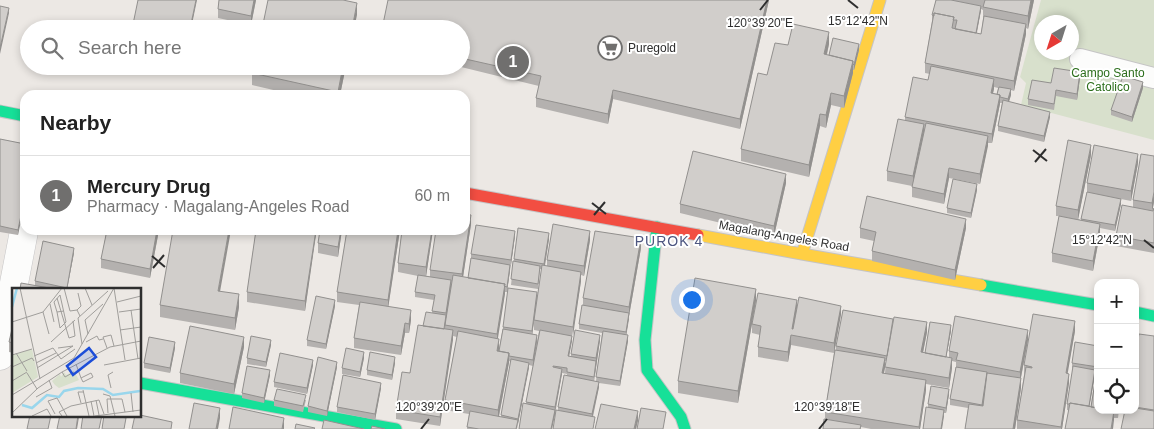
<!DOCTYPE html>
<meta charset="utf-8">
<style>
:root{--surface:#fff;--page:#f2f2f2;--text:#222;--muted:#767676;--line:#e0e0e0;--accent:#706f6e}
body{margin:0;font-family:Arial,sans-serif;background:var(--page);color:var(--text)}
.controls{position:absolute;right:15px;bottom:15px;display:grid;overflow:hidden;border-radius:10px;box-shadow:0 2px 8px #0003}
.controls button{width:45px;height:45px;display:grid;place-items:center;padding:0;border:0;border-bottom:1px solid var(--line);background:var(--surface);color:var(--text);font:25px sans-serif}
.compass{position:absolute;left:1034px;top:15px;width:45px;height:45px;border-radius:50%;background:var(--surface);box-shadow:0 2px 8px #0003;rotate:219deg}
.you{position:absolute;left:691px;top:299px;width:18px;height:18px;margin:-12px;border:4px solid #fff;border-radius:50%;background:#1a73e8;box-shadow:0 0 0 8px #1a73e833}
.badge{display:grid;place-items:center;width:32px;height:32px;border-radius:50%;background:var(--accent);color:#fff;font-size:16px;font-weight:700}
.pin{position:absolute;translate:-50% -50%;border:2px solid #fff;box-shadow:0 1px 5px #0006}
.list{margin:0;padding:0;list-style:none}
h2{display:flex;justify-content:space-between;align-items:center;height:65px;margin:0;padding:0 20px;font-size:21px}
h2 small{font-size:16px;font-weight:400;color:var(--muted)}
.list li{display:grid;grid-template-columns:32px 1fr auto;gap:15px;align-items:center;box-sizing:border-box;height:80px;padding:0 20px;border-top:1px solid var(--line)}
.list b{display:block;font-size:19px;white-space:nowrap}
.list p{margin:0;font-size:16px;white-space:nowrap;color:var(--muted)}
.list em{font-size:16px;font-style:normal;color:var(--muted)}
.icon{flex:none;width:28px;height:28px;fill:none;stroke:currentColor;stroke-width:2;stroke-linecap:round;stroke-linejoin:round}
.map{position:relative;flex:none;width:1154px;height:429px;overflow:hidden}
.search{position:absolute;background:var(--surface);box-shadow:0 2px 8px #0003;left:20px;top:20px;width:450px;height:55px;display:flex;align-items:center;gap:12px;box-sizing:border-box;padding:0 18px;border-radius:28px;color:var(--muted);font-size:19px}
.panel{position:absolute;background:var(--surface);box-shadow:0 2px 8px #0003;left:20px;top:90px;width:450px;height:145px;border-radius:15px}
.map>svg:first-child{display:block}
.cemetery{fill:#d8e0cc;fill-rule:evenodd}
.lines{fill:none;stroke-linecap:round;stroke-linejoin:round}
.lane-casing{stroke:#c5c4c5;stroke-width:22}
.street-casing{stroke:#c5c4c5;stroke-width:29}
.fast-casing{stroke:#c5c4c5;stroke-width:13}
.slow-casing{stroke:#c5c4c5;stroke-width:13}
.jam-casing{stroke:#c5c4c5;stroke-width:13}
.lane{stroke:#fcfcfb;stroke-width:20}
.street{stroke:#fcfcfb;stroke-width:28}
.fast{stroke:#16e098;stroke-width:11}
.slow{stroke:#ffcf43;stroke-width:11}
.jam{stroke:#f24e42;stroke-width:11}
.wall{fill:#b4b1af;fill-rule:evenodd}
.shaded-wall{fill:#92908e}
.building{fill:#d1cecb;stroke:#92908e}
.ticks{fill:none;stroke:#2e2e2e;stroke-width:2}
.labels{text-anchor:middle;stroke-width:4;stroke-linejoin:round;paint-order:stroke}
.poi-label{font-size:12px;fill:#2e2e2e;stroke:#fff;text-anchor:start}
.park-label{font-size:12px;fill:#2c6e1b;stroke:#fff}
.street-label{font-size:12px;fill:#2e2e2e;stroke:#fff}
.neighbourhood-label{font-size:14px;letter-spacing:1px;fill:#4d5680;stroke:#fff}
.inset-river{fill:none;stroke:#99d6ec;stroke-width:2.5}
.inset-road{fill:none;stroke:#a09e9b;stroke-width:1}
.view{fill:#1d4ed8;fill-opacity:0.15;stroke:#1d4ed8;stroke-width:2.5}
.inset-edge{fill:none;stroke:#2e2e2e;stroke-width:2.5}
.ticks-label{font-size:12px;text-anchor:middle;fill:#2e2e2e;stroke:#fff;stroke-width:4;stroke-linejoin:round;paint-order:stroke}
</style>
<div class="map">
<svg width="1154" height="429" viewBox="0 0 1154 429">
<rect width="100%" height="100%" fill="#ece8e4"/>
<!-- cemetery -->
<path class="cemetery" d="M1041 0H1154V140L1021 105 1026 83 1020 77ZM1042 22H1072V52H1042Z"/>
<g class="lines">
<!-- lane casing -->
<g class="lane-casing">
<path id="lane" d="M1080 59 1154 78"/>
</g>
<!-- street casing -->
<g class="street-casing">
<path id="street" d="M0 356 25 226"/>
</g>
<!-- fast casing -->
<g class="fast-casing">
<path id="fast" d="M0 111 25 116
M657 227 645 340 647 370 681 417 685 429
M981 285 1098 305
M1135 312 1154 316
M140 383 396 429"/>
</g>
<!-- slow casing -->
<g class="slow-casing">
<path id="slow" d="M698 235 802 254 981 285
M802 254 880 0"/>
</g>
<!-- jam casing -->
<g class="jam-casing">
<path id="jam" d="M465 193 698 235"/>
</g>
<!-- lane -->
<use href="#lane" class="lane"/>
<!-- street -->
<use href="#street" class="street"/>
<!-- fast -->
<use href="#fast" class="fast"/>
<!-- slow -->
<use href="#slow" class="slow"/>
<!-- jam -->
<use href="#jam" class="jam"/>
</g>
<!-- wall -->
<path class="wall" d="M219 0H256L251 25 218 18V9Z
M388 0H769L740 129 613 99 608 124 536 107V98L539 86 457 66H461V29Z
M936 0H1034L1028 29 1026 28V34L1014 91 1011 90V95L1009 102 1050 117 1044 142 998 131V126L1002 103H1000L992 143H988L980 184 949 178 944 204 912 197V186L887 181V171L905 120V117L928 80 930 74 925 73V63L932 21V15ZM981 9 983 10V19L981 34 977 33ZM994 87 998 88 997 94 993 93Z
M829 44 827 55H829L859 50 854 70H853V73L844 108 831 105 826 128 820 126 809 177 741 161V149L788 45Z
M150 66H183L181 73Z
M254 66H346L340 95H295L252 85V73Z
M1080 78 1077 100 1056 96 1054 110 1028 105V99L1051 83Z
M1143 88 1132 122 1111 115V110Z
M0 139 25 144 18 235 0 232Z
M1091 155 1078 219 1081 220 1087 192V183L1138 163 1131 201 1121 199V204L1115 231 1100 228V233L1093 271 1052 262V253L1059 216H1056V206Z
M1154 156V202L1152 211H1153L1154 208V253L1116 246V236L1133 207V200Z
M786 183 774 236 680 213V204Z
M977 190 971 218 947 213V208Z
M471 224 463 277 468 278 471 259V254L515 236 507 292H505L497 339 499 349 503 327 537 297 532 335 537 341 533 361 539 331 534 330V320L542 269H540L538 289 511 285 514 259 549 239 545 266H547V260L590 240 584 276 581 275V281L569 356 571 357V354L600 340 594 381H596L602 333 579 329V324L583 305V298L641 248 629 316 626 335 628 341 620 386 599 383V387L593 417 595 423 558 410V407L567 374 562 373 555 415 526 404 533 366 529 365 517 429H467L469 414 445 410V400L457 337 453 336 440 426 396 419V410L410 373 423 326 432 313 434 300 415 297V292L418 276 398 272V263L402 230H433L426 276 430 277V270ZM509 361 511 362 501 417H499Z
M860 228H966L955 280 872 261V251L874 241 860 238Z
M107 230H159L150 278 101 268V259Z
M233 230H253L252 233Z
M256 230H342L338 257 318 253V243L320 232 316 231 305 311 247 302V292Z
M347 230H400L388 307 411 320 409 333H405L401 355 354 348V338L359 305 337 302V292Z
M74 253 67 289H20L35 285V281Z
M220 291 239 307 235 330 160 317V305Z
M756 301 738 403 678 393V381Z
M335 306 326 349 307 346V340Z
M841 306 835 350H836V346L927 332 923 353H925L951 331 946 357H949V351L1028 340 1021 378V388L1015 429H965L968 408 950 405V399L956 367V362L952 361V368L949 388 926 384V390L920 429H871L861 427V429L825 419V412L834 353 791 345 788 362 758 357V347L760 335 752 333V324L797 308ZM885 361H886L885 373H884Z
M14 320V353L9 352V342Z
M1075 331 1067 373 1069 383 1062 429H1017V420L1024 375V365Z
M1154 336V429L1135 410V356Z
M271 345 266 367 247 364V358Z
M1098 346V410H1119L1118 418H1114V420L1067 410V404L1073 368H1072V363ZM1095 372H1097L1091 407H1089Z
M244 347 234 394 180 383V373Z
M175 348 170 373 144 368V363Z
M364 358 360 377 342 374V368Z
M395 363 392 380 367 375V370Z
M313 365 307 394 274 387V382Z
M337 367 327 416 308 412V406Z
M270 375 264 403 242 398V393Z
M381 388 375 420 337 412V407Z
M949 394 946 413H944V416L928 407V404Z
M274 400H306L303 412 274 406Z"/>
<!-- shaded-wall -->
<path class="shaded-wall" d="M196 0H197L191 29H190Z
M254 0H256L251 25V16Z
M767 0H769L740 129V119Z
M1031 0H1034L1028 29V16Z
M357 3V15L354 29H352Z
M981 6V11L975 40V35Z
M9 8V13L0 54V48Z
M1026 24V34L1014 91V81Z
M829 32V44L824 66V54Z
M859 44V50L854 70V65Z
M853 61V73L844 108V96Z
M343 66H346L340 95H338Z
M1080 72V78L1077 100V94Z
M994 79V89L991 102V93Z
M1143 82V88L1132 122V117Z
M1011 89V95L1008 104V99Z
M613 90V99L608 124V114Z
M831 93V105L826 128V115Z
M1000 95V104L992 143V134Z
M1050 112V117L1044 142V136Z
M820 114V126L809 177V165Z
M924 124V133L913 186V176Z
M988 136V146L980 184V174Z
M1091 145V155L1078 220V210Z
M1138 154V163L1131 201V191Z
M949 168V178L944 204V194Z
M786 174V183L774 236V226Z
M977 184V190L971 218V213Z
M1154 192V202L1152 213V203Z
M25 196V202L18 235V230Z
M1121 199V204L1115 231V225Z
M471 215V224L462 284V274Z
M966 219V228L955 280V270Z
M1100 224V233L1093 271V261Z
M157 230H159L150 278V269Z
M229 230H231L218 303V291Z
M316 230V235L305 311V301Z
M341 230H342L338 257V247Z
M398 230H400L388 309V300Z
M432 230H433L426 277V267Z
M515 231V236L511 265V260Z
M590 231V240L584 276V266Z
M549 233V239L544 270V264Z
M641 238V248L629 316V307Z
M74 248V253L67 289Z
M510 265V270L507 292V287Z
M581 272V281L573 336V327Z
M451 280V286L444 335 446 313Z
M505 284V294L497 344V334Z
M756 289V301L738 403V391Z
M537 292V297L532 337V331Z
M239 294V307L235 330V318Z
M335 300V306L326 349V344Z
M797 300V309L792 335V329Z
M841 306V315L834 353V343Z
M411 310V320L409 333V324Z
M629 313V319L626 337V332Z
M1075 321V331L1066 383V373Z
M927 322V332L921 362V352Z
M405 323V333L401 355V346Z
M951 325V331L945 364V358Z
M453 330V340L440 426V417Z
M1028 330V340L1020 382V372Z
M537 335V341L533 366V360Z
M600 335V340L594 382 596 358Z
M628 335V341L620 386V381Z
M791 335V345L788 362V352Z
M572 336V341L568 362V356Z
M244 337V347L234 394V384Z
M499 339V349L497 360V351Z
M271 340V345L266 367V362Z
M175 342V348L170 373V368Z
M364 352V358L360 377V372Z
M509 353V363L498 420V410Z
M395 357V363L392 380V375Z
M885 358V368L882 382V373Z
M952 358V368L949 388V378Z
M313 360V365L307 394V388Z
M337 362V367L327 416V411Z
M529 363V368L518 424V419Z
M562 369V374L555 412V415L552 429H551Z
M270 370V375L264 403V398Z
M1095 370V375L1088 413V407Z
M987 372V378L982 410V405Z
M1069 374V383L1062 429H1061Z
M1021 378V388L1015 429H1013Z
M926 380V390L920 429H919Z
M599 382V387L592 419V414Z
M381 383V388L375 420V414Z
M949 389V394L946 413V408Z
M220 408V418L218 429H216Z
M944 410V416L942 429H941Z
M638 411V421L636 429H634Z
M1114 411V420L1113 429H1111Z
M78 415H79V417L77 429H76Z
M284 418V429H282Z"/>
<!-- building -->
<path class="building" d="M138 0H196L190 29H132Z
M219 0H254L251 16 218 9Z
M268 0H343L357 3 352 29H262Z
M388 0H767L740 119 613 90 608 114 536 98 541 76 461 58V29H382Z
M936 0H951L981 6 976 33 955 29 957 20H953L954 17 934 13V16L932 15Z
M985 0H1031L1028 16 983 7Z
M0 6 9 8 0 48Z
M934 13 954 17 952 28 981 34 984 16 1026 24 1014 81 925 63Z
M793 24 829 32 824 54 853 61 844 96 831 93 826 115 820 114 809 165 741 149 758 73 767 75 775 43 788 45Z
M833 38 859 44 854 65 853 64V61L829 55Z
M254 66H343L338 92 252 73Z
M931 66 994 79 991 93 1000 95 992 134 905 117 913 77 928 80Z
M1054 68 1080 72 1077 94 1056 90 1054 104 1028 99 1032 80 1051 83Z
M1123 76 1143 82 1132 117 1111 110Z
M999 87 1011 89 1008 99 1000 97V95L997 94Z
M1003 100 1050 112 1044 136 998 126Z
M898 119 924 124 913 176 887 171Z
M926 123 988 136 980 174 949 168 944 194 912 187Z
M0 139 25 144V196L18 230 0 226Z
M1068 140 1091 145 1078 210 1056 206Z
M1094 145 1138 154 1131 191 1087 183Z
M693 151 786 174 774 226 680 204Z
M1141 154 1154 156V192L1152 203 1133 200Z
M953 179 977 184 971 213 947 208Z
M1087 192 1121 199 1115 225 1081 219Z
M867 196 966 219 955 270 872 251 876 232 860 228Z
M1122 205 1153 211 1154 208V243L1116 236Z
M465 214 471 215 462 274 430 270 436 230H465Z
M1059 216 1100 224 1093 261 1052 253Z
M553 224 590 231 584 266 547 260Z
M476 225 515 231 511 260 471 254Z
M518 228 549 233 544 264 514 259Z
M107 230H157L150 269 101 259Z
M173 230H229L218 291 239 294 235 318 160 305Z
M256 230H316L305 301 247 292Z
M320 230H341L338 247 318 243Z
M347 230H398L388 300 337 292Z
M402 230H432L426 267 398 263Z
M595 231 641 238 629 307 583 298Z
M43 241 74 248 67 288 35 281Z
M471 258 510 265 507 287 504 286 505 284 468 278Z
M513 261 540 266 538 284 511 279Z
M542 265 581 272 573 327 534 320Z
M418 275 451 280 446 313 432 311 435 295 415 292Z
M453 275 505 284 497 334 445 325Z
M695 278 756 289 738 391 678 381Z
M21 283 55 289H20Z
M508 288 537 292 532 331 503 327Z
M758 293 797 300 792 329H793L799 297 841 306 834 343 791 335 788 352 758 347 761 326 752 324Z
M316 296 335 300 326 344 307 340Z
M360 302 411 310 409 324 405 323 401 346 354 338Z
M582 305 629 313 626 332 579 324Z
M843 310 893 319 887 356 836 346Z
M426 312 446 315 444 329 423 326Z
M1033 314 1075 321 1066 373 1069 374 1061 427 1017 420 1026 367 1032 368V367L1024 365Z
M955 316 1028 330 1020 372 956 360 958 353 949 351Z
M894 317 927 322 921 352 952 358 949 378 885 367Z
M14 320V343L9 342Z
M930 322 951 325 946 357 925 353Z
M418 325 453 330 440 417 396 410 402 372 410 373Z
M190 326 244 337 234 384 180 373Z
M503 329 537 335 533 360 509 356V353L499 351Z
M540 330 572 336 568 356 596 361 594 377 567 372V368L553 366V367L562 369 555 407 526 402Z
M575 330 600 335 596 358 571 354Z
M458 331 499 339 497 351 509 353 498 410 445 400Z
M603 331 628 335 620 381 596 377Z
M1139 334 1154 336V410L1135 407V356Z
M251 336 271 340 266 362 247 358Z
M149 337 175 342 170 368 144 363Z
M1075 342 1098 346V367L1072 363Z
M346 348 364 352 360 372 342 368Z
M835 350 885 358 882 373 926 380 919 427 825 412Z
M370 352 395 357 392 375 367 370Z
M280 353 313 360 307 388 274 382Z
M318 357 337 362 327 411 308 406Z
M511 359 529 363 518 419 501 415Z
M247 366 270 370 264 398 242 393Z
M1073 366 1095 370 1089 406 1070 403 1069 404H1067Z
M956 367 987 372 982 405 950 399Z
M1097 370H1098V408L1091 407Z
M987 373 1021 378 1013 429H965L969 404 983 406Z
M343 375 381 383 375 414 337 407Z
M564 375 599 382 592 414 558 407Z
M931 386 949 389 946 408 928 404Z
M277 389 306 395 303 406 274 400Z
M194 403 220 408 216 429H189Z
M523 403 555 410 551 429H519Z
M1070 403 1098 408V410L1114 411 1111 429H1065Z
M601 404 638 411 634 429H595Z
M233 407 284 418 282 429H229Z
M926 407 944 410 941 429H923Z
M641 408 666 412 663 429H637Z
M1135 408 1154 411V429H1121L1125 410H1135Z
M556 410 595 417 593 429H553Z
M1112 410H1118V413L1114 412V411Z
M470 411 518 420 516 429H479L467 427Z
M30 415H51L48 429H27Z
M60 415H78L76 429H57Z
M83 415H102L99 429H81Z
M104 415H114L126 418 124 429H102Z
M135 415H140L172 422 171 429H132Z
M824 419 861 425 860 429H823Z
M324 420 364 429H322Z
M296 424 315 428 314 429H295Z
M372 426 385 429H371Z"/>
<!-- ticks -->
<path class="ticks" d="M848 0 858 8M760 10 768 0M1033 150 1047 161M1035 162 1046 149M592 203 606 214M594 215 605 202M1144 240 1154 248M152 256 165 267M153 268 164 255M421 429 429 419M819 429 827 419"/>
<!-- icons -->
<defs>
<g id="supermarket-ring" transform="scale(1.25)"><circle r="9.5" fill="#fff" stroke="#706f6e" stroke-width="1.5"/><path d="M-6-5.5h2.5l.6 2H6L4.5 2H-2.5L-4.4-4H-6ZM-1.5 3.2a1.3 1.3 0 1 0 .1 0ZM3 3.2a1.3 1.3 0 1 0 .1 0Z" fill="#706f6e"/></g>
</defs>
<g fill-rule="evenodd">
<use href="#supermarket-ring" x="610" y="48"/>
</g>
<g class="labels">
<!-- poi labels -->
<g class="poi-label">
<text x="628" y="52">Puregold</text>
</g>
<!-- park labels -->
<g class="park-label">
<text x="1108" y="77">Campo Santo<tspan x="1108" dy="14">Catolico</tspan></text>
</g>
<!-- street labels -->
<g class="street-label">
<text transform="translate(784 236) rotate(10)" y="4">Magalang-Angeles Road</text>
</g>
<!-- neighbourhood labels -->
<g class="neighbourhood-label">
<text x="669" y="246">PUROK 4</text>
</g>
</g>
<!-- overview -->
<g transform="translate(12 288)">
<rect width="129" height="129" fill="#ece8e4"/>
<path d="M20 61 26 89 0 105V67ZM62 83 67 92 47 100 43 97 40 93 48 86 49 89 52 84 54 87Z" fill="#d8e0cc"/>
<path class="inset-river" d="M0 19 5 0M10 117 20 120 35 107 47 109 52 103 66 100 91 101 101 107 128 103"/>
<path class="inset-road" d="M8 0 28 91M52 0 58 23 65 22 68 28M73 0 80 17M102 0 113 72M45 10 57 50 63 48 61 33M105 14 129 8M38 16 42 34M65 22 69 18 66 5M119 22 126 71M31 24 37 46M45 24 42 14 48 7 54 34 48 40 45 24 52 23M107 24 129 21M0 34 31 24 50 0M108 42 129 39M76 46 73 32 91 16M39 54 63 32M74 54 85 48 87 52 91 51M70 56 66 30 96 3M46 60 61 58M95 60 91 49 99 47 102 58M4 65 15 83M0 67 20 61M22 68 41 60 49 71 63 61M24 75 44 65M64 76 69 90 71 94 81 89 79 85 69 90M92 77 129 70M0 79 20 70 22 73M25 80 61 58M50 84 53 89 62 84M15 85 25 101M0 93 15 84M99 100 96 87 101 84M71 102 77 128M119 105 121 124M91 106 98 108 103 128M0 107 62 70 102 0M24 109 40 100 37 92M84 112 87 127M79 113 82 128M69 115 66 104H72M0 125 26 100 50 84 98 59 129 53M96 125 95 111H110L113 124M43 126 36 113 45 110 55 128M20 128 35 121 39 128M50 128 47 124 59 118 87 112 92 126M83 128 129 122"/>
<path class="view" d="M77 60 84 69 61 87 55 78Z"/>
<rect width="129" height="129" class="inset-edge"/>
</g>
<g class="ticks-label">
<text x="858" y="25">15°12'42"N</text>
<text x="760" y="27">120°39'20"E</text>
<text x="1102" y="244">15°12'42"N</text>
<text x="429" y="411">120°39'20"E</text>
<text x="827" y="411">120°39'18"E</text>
</g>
</svg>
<div class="controls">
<button>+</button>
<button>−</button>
<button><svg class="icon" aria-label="locate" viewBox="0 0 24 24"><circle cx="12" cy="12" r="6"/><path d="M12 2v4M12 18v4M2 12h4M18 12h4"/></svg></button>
</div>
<svg class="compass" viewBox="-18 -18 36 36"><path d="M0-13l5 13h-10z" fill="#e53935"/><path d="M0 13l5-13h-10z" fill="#767676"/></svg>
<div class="you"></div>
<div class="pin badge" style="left:513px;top:62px">1</div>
<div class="search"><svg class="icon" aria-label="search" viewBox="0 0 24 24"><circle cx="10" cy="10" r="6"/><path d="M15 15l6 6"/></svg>Search here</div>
<section class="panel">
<h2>Nearby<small></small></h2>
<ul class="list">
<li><span class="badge">1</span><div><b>Mercury Drug</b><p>Pharmacy · Magalang-Angeles Road</p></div><em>60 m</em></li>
</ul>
</section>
</div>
